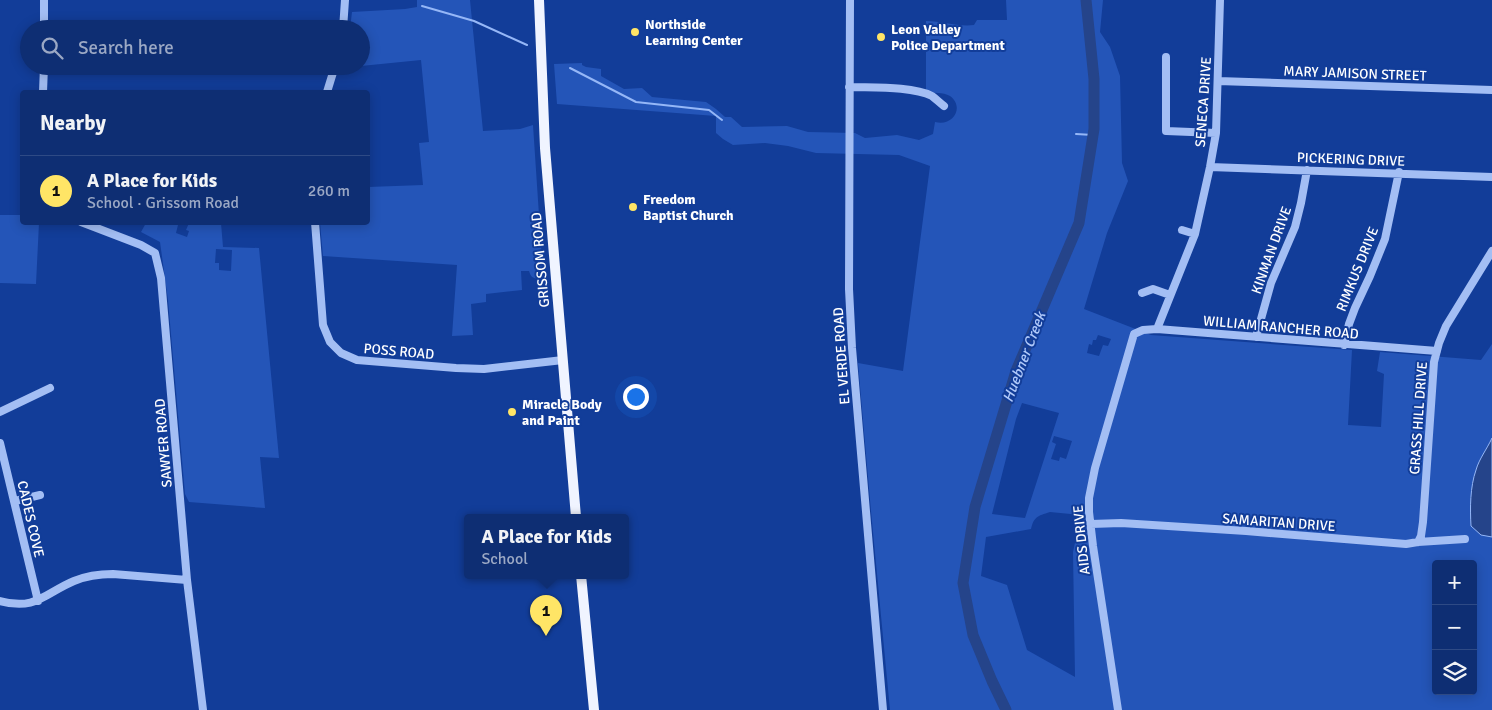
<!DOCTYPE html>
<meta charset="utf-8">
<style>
:root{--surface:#0e2e73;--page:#1c3a7b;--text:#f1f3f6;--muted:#9ba8c4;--line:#2e4a85;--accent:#ffe566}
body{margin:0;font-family:Signika,sans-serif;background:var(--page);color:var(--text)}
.controls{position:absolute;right:15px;bottom:15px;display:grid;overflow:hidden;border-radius:5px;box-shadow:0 2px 12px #0003}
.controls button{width:45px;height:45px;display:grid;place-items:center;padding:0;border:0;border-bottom:1px solid var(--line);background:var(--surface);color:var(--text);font:25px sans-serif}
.you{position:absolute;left:635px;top:396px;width:18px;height:18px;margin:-12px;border:4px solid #fff;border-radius:50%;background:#1a73e8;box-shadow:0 0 0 8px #1a73e833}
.badge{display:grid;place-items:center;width:32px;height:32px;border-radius:50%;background:var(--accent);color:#111;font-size:16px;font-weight:700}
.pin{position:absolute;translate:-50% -41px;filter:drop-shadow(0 1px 2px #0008)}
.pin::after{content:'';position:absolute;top:26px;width:18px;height:15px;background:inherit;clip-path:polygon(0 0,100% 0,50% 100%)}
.popup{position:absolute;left:464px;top:514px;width:165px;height:65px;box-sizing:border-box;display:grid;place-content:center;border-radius:5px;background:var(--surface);filter:drop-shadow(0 1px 4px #0005);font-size:16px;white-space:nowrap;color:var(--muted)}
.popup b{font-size:19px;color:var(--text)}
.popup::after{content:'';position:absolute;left:50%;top:100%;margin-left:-10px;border:10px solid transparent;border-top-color:var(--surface)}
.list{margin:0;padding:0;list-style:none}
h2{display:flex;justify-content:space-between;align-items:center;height:65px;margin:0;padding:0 20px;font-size:21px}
h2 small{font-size:16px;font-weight:400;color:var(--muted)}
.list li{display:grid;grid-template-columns:32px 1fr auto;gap:15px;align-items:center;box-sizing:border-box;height:70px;padding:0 20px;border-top:1px solid var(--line)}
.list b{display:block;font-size:19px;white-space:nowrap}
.list p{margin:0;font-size:16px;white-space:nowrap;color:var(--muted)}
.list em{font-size:16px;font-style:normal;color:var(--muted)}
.icon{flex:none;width:28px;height:28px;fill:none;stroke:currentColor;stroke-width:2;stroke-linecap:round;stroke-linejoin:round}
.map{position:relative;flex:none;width:1492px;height:710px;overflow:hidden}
.search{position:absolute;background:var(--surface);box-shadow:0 2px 12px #0003;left:20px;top:20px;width:350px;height:55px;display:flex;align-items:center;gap:12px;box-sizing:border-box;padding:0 18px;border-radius:28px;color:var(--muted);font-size:19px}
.panel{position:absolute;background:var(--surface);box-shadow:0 2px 12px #0003;left:20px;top:90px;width:350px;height:135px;border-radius:5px}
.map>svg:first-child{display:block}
.green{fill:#2455b8;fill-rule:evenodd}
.water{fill:#25448a;stroke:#95b7f7}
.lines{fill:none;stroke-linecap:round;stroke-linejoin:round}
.stream{stroke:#95b7f7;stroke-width:2}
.river{stroke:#25448a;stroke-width:11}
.minor{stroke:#a3bef4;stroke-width:8}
.major{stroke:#f0f4ff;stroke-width:10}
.poi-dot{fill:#ffe566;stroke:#123d99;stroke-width:2}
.labels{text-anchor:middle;stroke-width:4;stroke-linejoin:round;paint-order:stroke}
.poi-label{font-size:14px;font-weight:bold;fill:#fff;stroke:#123d99;text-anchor:start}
.street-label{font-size:14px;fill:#fff;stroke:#123d99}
.water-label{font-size:15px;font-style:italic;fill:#b0c9fa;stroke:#123d99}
</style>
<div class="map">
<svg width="1492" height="710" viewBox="0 0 1492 710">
<rect width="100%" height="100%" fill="#123d99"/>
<!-- green -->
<path class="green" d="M417 0H470L483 131 520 129 533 125 543 275 539 279C532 278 531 277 529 271H521L522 290 486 294V302L471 304 473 335 452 336 457 265 323 256 320 223 368 222V187L423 185 419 143 429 142 421 60 361 66V29H350L352 12 405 9 417 7Z
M1006 0H1103L1100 32 1110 47 1120 76 1122 163 1128 181 1107 233 1084 309 1151 335 1352 350 1348 425 1381 427 1384 374 1377 371 1380 352 1481 360 1492 344V710H890L871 511 858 363 903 371 930 166 899 155 816 153 788 146 765 143 733 145 723 139 716 133V116L557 104 554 64 582 63V65L586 67 601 69V76L624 89 642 88 652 97 706 102 716 109 725 117H731L742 127 787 126 808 132 855 133 865 138 897 135 919 140 933 134 935 122C953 127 965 107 950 96 943 92 933 93 926 92V21C942 21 958 27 974 25L977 20H1007ZM1098 335 1111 339 1108 346 1103 345 1099 356 1087 353 1089 344 1092 345 1093 340H1096ZM1022 403 1059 413 1025 518 992 514 1016 419ZM1054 436 1072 441 1066 459 1060 457 1059 461 1051 459 1056 444 1052 442ZM1050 512 1081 515 1073 552 1075 677 1027 650 1007 585 981 576 986 537 1031 529C1034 517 1037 516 1050 512ZM1436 564H1473V691H1436Z
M0 215H22V222L39 223 36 284 0 283Z
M146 223H176V224L178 225 176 233 187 237 189 231 186 230 189 223H221L223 247 259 248 279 458 260 457 265 508 189 502 185 494 168 300 160 242 141 232ZM216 249 232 250 231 271 219 270V263H215Z"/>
<!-- water -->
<path class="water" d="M1492 438V537L1481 535 1471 526C1470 508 1470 487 1476 470 1479 459 1487 449 1492 438Z"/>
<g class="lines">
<!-- stream -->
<path class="stream" d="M422 6 474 21 527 45
M570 68 636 102 709 110 722 120
M1076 134 1093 135"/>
<!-- river -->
<path class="river" d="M1006 710 992 681 973 635 963 583 975 507 1016 371 1079 223 1094 129V79L1086 0"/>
<!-- minor -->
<path class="minor" d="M850 0 849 289 852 348 883 710
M44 29V0
M343 29 345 0
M1166 57V131L1216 133
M1218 81 1492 90
M849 87C871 88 912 86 932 96 936 99 940 103 944 106
M43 92 44 66
M327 92 335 66
M1210 167 1492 177
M81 222 141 245 155 253 161 278 187 580 203 710
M315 222 323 325 330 342 341 353 357 360 456 368 484 369 563 360
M1182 230 1195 234
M1142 293 1153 289 1170 295
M1157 329 1195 234 1210 167 1216 133 1220 0
M1256 337 1271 283 1295 227 1301 203 1307 170
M1344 345 1349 324 1355 308 1370 276 1385 239 1399 172
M0 412 50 388
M0 443 38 601
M15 501 40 495
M1091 524 1121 523 1246 531 1406 544 1418 542 1465 539
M1418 542 1421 536 1423 522 1434 362 1439 343 1446 326 1492 251
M0 601C36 611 45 593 74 581 86 576 99 574 113 574L187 580
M1118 710 1093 546 1089 512V498L1095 468 1134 334 1143 330 1157 329 1437 351"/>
<!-- major -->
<path class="major" d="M539 0 545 148 576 517
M581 575 594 710"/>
</g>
<!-- markers -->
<g class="poi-dot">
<circle cx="635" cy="32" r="5"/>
<circle cx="881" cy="37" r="5"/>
<circle cx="633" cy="207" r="5"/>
<circle cx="512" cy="412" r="5"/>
</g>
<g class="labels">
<!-- poi labels -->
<g class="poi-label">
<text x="645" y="29">Northside<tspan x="645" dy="16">Learning Center</tspan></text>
<text x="891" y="34">Leon Valley<tspan x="891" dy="16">Police Department</tspan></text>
<text x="643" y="204">Freedom<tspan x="643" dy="16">Baptist Church</tspan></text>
<text x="522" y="409">Miracle Body<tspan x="522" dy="16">and Paint</tspan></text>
</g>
<!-- street labels -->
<g class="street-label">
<text transform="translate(1355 73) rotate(2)" y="5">MARY JAMISON STREET</text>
<text transform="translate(1203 102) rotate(-86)" y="5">SENECA DRIVE</text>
<text transform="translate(1351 159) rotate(2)" y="5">PICKERING DRIVE</text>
<text transform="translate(1271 250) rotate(-70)" y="5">KINMAN DRIVE</text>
<text transform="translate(540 260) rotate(-95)" y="5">GRISSOM ROAD</text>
<text transform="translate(1357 269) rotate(-68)" y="5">RIMKUS DRIVE</text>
<text transform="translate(1281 327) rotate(5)" y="5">WILLIAM RANCHER ROAD</text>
<text transform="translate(399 351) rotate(5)" y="5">POSS ROAD</text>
<text transform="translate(841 356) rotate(-94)" y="5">EL VERDE ROAD</text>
<text transform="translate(1418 418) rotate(-86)" y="5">GRASS HILL DRIVE</text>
<text transform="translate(163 443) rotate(-95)" y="5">SAWYER ROAD</text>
<text transform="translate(31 519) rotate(77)" y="5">CADES COVE</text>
<text transform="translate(1279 522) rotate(4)" y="5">SAMARITAN DRIVE</text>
<text transform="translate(1081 540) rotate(-96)" y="5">AIDS DRIVE</text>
</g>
<!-- water labels -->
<g class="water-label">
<text transform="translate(1024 357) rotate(-69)" y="5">Huebner Creek</text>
</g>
</g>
</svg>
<div class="controls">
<button>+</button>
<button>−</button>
<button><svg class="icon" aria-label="layers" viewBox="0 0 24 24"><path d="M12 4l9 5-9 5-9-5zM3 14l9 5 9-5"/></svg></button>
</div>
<div class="you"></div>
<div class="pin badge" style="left:546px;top:636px">1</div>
<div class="popup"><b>A Place for Kids</b>School</div>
<div class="search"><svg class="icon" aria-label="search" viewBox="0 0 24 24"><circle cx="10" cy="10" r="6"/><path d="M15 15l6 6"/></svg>Search here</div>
<section class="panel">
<h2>Nearby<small></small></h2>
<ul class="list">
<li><span class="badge">1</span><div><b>A Place for Kids</b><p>School · Grissom Road</p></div><em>260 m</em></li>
</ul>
</section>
</div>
